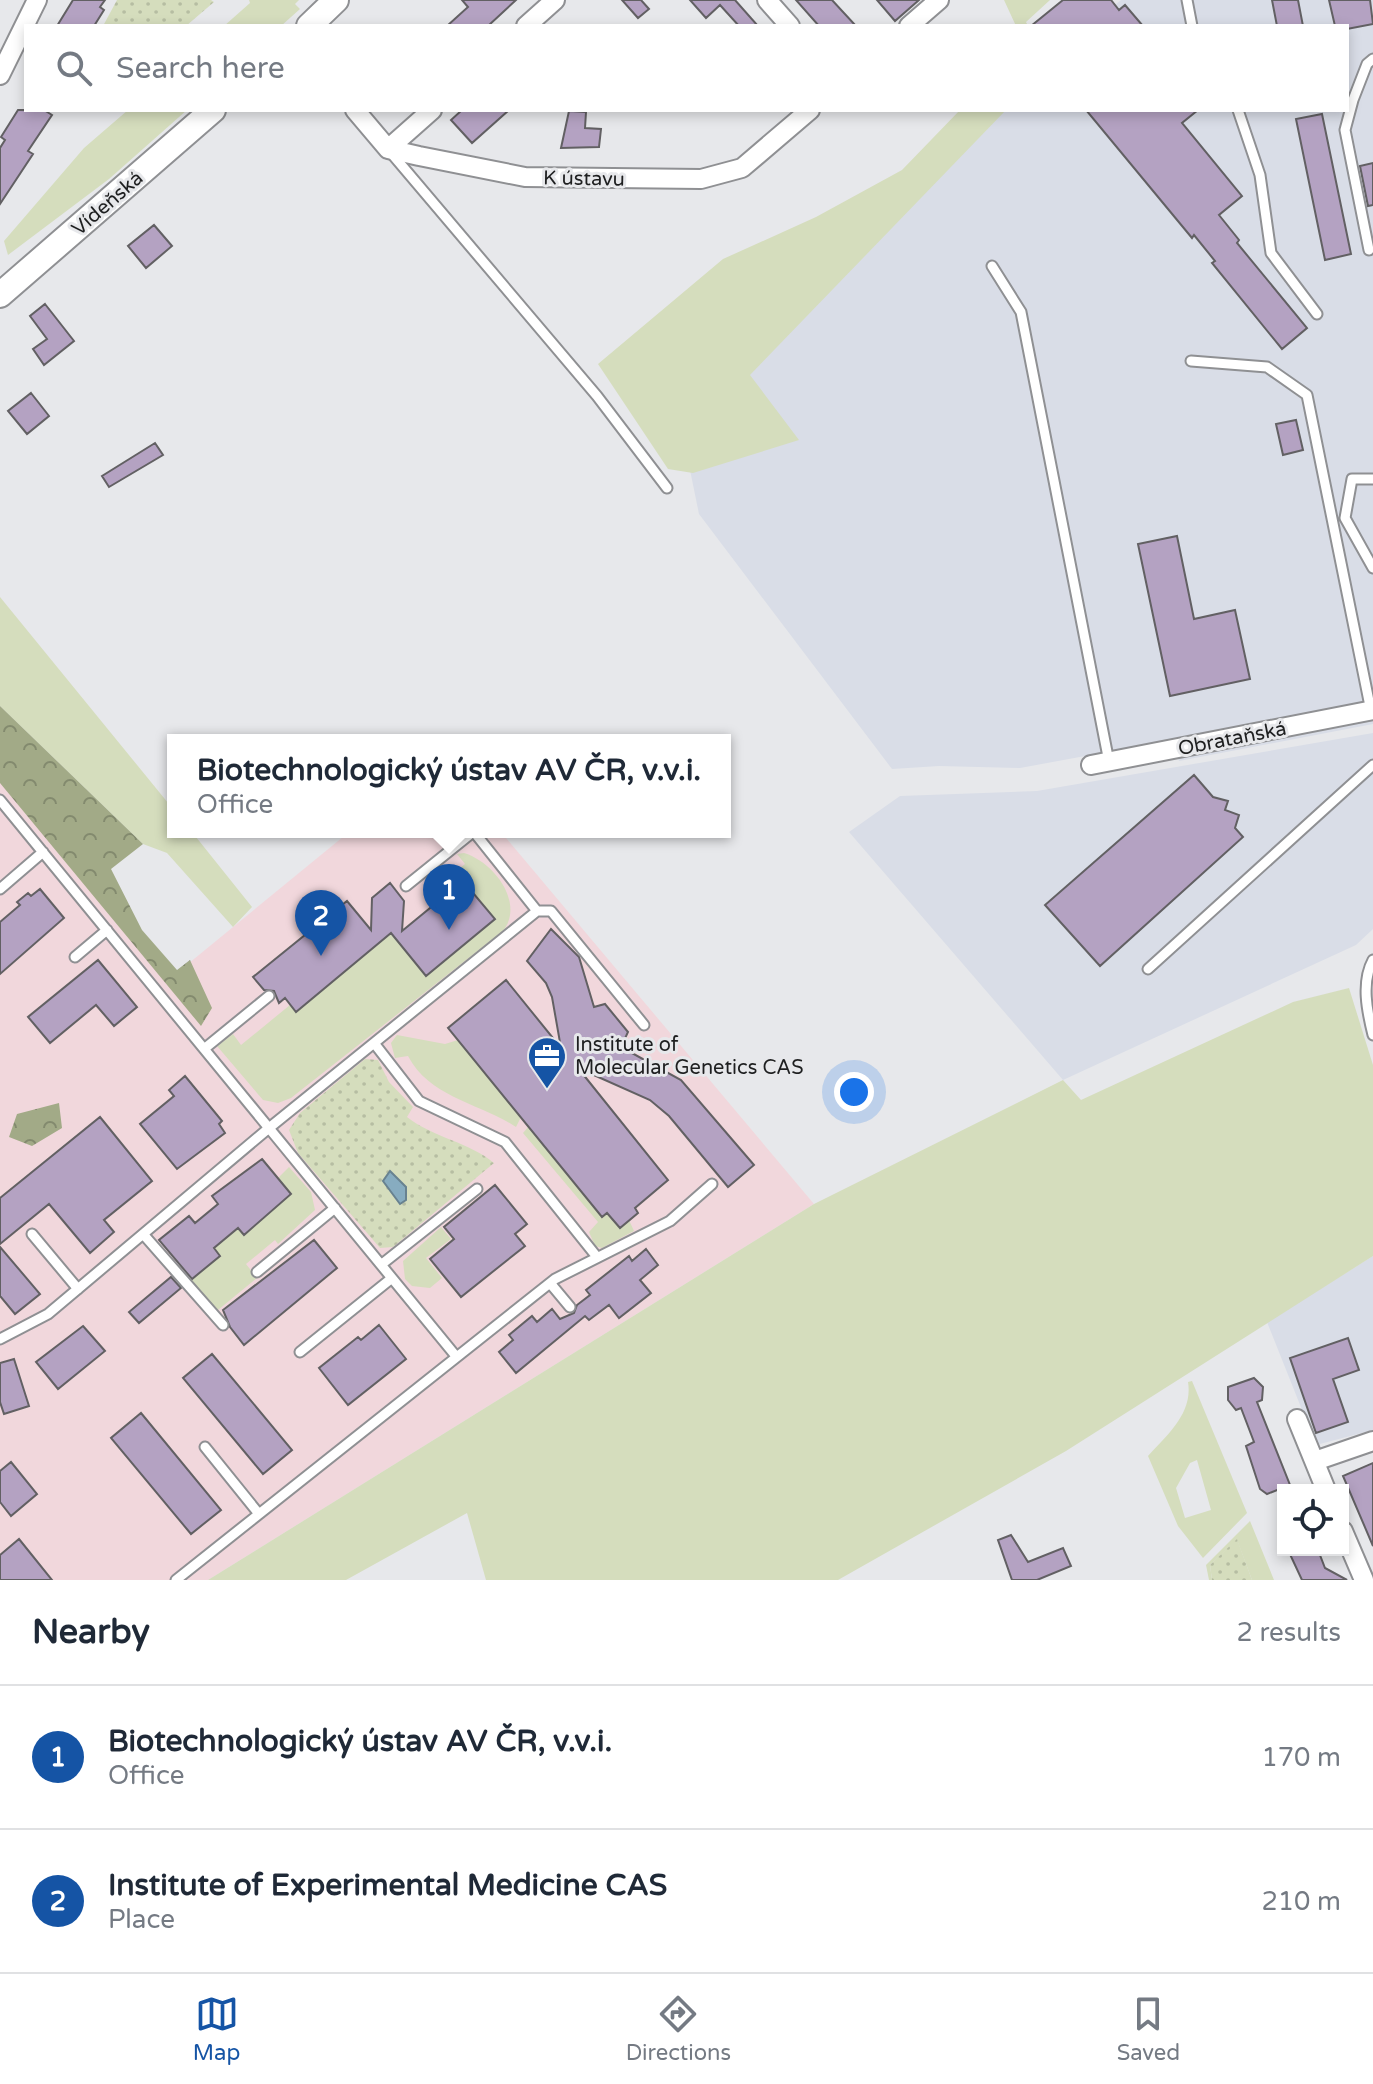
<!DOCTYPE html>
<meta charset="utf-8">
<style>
:root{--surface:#fff;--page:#f2f2f3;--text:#1f2937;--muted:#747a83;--line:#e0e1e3;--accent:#1554a5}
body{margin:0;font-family:"Varela Round",sans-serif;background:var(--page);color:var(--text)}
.controls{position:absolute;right:24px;bottom:24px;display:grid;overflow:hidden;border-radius:0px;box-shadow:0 4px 12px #0003}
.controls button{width:72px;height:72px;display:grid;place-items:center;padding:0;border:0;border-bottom:2px solid var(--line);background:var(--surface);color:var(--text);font:40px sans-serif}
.you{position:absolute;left:854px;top:1092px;width:28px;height:28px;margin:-20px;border:6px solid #fff;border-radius:50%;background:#1a73e8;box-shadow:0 0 0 12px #1a73e833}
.badge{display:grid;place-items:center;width:52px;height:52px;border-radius:50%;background:var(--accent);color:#fff;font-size:26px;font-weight:700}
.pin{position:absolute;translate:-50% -66px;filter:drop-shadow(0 2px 4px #0008)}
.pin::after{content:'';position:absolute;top:42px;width:28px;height:24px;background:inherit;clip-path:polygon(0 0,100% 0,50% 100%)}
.popup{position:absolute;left:167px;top:734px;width:564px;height:104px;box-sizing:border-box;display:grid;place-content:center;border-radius:0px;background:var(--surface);filter:drop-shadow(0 2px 6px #0005);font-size:26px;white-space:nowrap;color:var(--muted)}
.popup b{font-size:30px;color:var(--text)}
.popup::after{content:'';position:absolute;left:50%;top:100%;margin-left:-16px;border:16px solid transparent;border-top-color:var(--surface)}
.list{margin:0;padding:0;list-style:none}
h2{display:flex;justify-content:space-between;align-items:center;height:104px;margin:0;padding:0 32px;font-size:34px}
h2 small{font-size:26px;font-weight:400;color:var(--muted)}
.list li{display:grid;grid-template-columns:52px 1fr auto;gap:24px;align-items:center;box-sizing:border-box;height:144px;padding:0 32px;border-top:2px solid var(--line)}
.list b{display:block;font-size:30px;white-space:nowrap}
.list p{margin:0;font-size:26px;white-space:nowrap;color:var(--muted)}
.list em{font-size:26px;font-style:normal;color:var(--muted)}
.icon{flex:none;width:44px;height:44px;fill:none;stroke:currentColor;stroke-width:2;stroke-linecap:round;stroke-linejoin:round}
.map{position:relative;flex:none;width:1373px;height:1580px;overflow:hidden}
.search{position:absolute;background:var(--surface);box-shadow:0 4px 12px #0003;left:24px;right:24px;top:24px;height:88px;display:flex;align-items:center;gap:20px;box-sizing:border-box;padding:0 28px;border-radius:0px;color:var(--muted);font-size:30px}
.sheet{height:392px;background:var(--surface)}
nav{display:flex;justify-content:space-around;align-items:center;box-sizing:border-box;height:112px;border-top:2px solid var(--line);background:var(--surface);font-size:22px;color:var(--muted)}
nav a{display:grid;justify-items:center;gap:4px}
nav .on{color:var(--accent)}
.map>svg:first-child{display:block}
.commercial{fill:#f1d7dc}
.built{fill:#d9dde7}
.green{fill:#d5ddbd;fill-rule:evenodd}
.forest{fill:url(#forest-crowns)}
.park{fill:url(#park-dots)}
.water{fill:#87acc0;stroke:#688290;stroke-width:2}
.building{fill:#b4a2c2;stroke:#626063;stroke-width:2}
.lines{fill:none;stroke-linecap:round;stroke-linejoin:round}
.lane-casing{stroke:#8f9093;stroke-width:13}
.street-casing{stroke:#8f9093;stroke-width:22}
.secondary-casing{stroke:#8f9093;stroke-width:28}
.lane{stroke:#fff;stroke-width:9}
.street{stroke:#fff;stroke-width:18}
.secondary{stroke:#fff;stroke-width:24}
.labels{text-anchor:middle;stroke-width:6;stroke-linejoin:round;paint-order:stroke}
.street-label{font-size:20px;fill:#1e1f20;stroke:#e7e8eb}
.poi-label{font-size:20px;fill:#1e1f20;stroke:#e7e8eb;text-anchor:start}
</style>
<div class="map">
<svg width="1373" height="1580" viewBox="0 0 1373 1580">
<defs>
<pattern id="forest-crowns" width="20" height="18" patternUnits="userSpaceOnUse" patternTransform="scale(2)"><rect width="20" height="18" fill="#a2aa87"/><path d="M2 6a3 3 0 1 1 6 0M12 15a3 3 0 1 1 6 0" fill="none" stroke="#838a6e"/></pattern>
<pattern id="park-dots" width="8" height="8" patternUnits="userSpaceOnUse" patternTransform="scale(2)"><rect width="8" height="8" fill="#d5ddbd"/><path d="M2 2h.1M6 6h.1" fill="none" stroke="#b6bda2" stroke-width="1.8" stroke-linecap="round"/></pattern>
</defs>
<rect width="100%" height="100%" fill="#e7e8eb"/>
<!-- commercial -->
<path class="commercial" d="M0 765 172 977 349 832H501L814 1204 208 1580H0Z"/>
<!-- built -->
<path class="built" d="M1063 0H1111L1115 5 1121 0H1373V724L1179 761 1172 740 1020 768 939 766 892 769 699 514 690 470 746 372 999 110H1347V26H1031Z
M1373 733V929L1356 945 1063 1080 849 832 900 796 1037 791Z
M1373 1256V1430L1316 1445 1267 1322Z"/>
<!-- green -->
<path class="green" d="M249 0H299L295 4 300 9 281 26H224L250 3Z
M1004 0H1050L1026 22 1028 26H1016Z
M128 110H187L109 179 8 255 4 241 84 148Z
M960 110H1006L750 375 799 440 693 473 668 469 598 364 723 259 816 217 902 170Z
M0 597 173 809V832H192L252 907 233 927 167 853 143 844 0 706Z
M464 853C494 862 525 903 503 931L291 1098 278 1103 263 1100 217 1046 233 1034 241 1045 290 1005 296 1011 380 943 370 929 384 918 427 975 495 919 463 881 450 891 443 882 465 864 457 854Z
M1349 988 1373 1065V1256L1066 1451 838 1580H486L467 1513 346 1580H208L814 1204 1063 1080 1081 1100 1293 1002Z
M397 1035 445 1044 458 1040 521 1117 516 1127C480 1103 430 1098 408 1056L395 1058 391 1043Z
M529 1126 617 1204 609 1215 620 1228 629 1220 634 1231 602 1248 595 1246 589 1232 598 1222 523 1133Z
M289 1167 311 1192 315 1210 278 1244 275 1240 246 1264 257 1278 218 1310 189 1282 220 1256 214 1248 238 1228 245 1235 290 1194 278 1178Z
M441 1227 451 1239 426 1258 442 1278 430 1288 412 1286 405 1279 403 1261Z
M1192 1381 1247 1513 1203 1558 1178 1526 1148 1456C1168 1434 1193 1413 1188 1382ZM1197 1460 1211 1510 1185 1518 1176 1488 1190 1463Z
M1250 1521 1274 1580H1252L1237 1540 1210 1565 1212 1580H1209L1206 1565Z"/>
<!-- forest -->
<path class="forest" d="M0 706 143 844 111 869 142 930 177 970 190 960 212 1008 201 1026 0 783Z
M59 1103 62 1128 32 1146 9 1137 17 1114Z"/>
<!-- park -->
<path class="park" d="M117 0H211L214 2 186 26H103Z
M365 1059 378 1060 389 1082 413 1107 407 1117C434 1138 469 1142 494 1163L393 1247 380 1248 298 1153 289 1130 300 1113Z
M1237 1539 1252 1580H1212L1210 1565Z"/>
<!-- water -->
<path class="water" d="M390 1171 406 1187V1200L400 1204 383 1181Z"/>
<!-- building -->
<path class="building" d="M73 0H105L100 7 104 10 94 26H57Z
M462 0H516L488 26H447L468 7Z
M622 0H641L649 9 638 18Z
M690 0H735L758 26H739L720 5 706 18Z
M796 0H832L856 26H819Z
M877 0H919L895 21Z
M1063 0H1111L1119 10 1125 5 1143 26H1031Z
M1272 0H1298L1303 26H1277Z
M1329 0H1370L1373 24 1347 29 1335 26Z
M18 110H44L52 115 28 151 33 154 0 204V148L5 140 1 137Z
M462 110H509L472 143 451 120Z
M1086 110H1198L1182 123 1242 196 1219 215 1239 240 1237 243 1307 328 1282 349 1212 263 1215 261 1194 235 1192 238Z
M569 111 586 112 585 128 601 129 599 147 561 148Z
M1322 114 1351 254 1325 260 1296 119Z
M1373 163V205L1368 206 1360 166Z
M154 225 172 246 146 268 128 246Z
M45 304 74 341 44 365 33 349 47 339 30 316Z
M31 393 49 416 27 434 8 411Z
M1296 420 1303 450 1283 455 1276 424Z
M155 443 163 455 109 487 102 476Z
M1177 536 1194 619 1235 610 1250 679 1170 696 1138 544Z
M1194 775 1213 797 1228 801 1225 810 1239 815 1235 828 1243 837 1100 966 1045 905Z
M463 881 495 919 426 976 391 933 296 1012 285 998 279 1003 274 991 264 990 253 977 347 901 371 930 372 898 390 883 404 901 402 931Z
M40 889 64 918 0 974V922L20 905 17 902 28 893 31 896Z
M551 929 579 957 594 1007 605 1004 628 1032 621 1047 681 1080 754 1165 728 1187 669 1116 650 1100 578 1068 668 1180 635 1208 638 1213 620 1228 607 1213 602 1217 448 1028 506 980 561 1048 552 997 546 983 527 961Z
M98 960 137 1007 114 1026 96 1005 50 1043 28 1017Z
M185 1076 222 1121 219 1124 225 1133 177 1169 140 1124 174 1096 169 1090Z
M100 1117 152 1181 104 1220 114 1232 90 1253 49 1204 0 1244V1198Z
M262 1159 291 1194 244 1235 238 1228 214 1248 220 1256 192 1279 159 1240 189 1216 195 1223 218 1204 212 1196Z
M495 1185 527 1224 515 1234 525 1246 461 1297 430 1259 454 1239 444 1227Z
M314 1240 337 1268 244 1345 230 1327 223 1310Z
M0 1247 40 1294 15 1314 0 1296Z
M646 1249 658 1265 640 1280 651 1293 619 1318 609 1305 589 1320 585 1316 516 1373 499 1352 513 1340 509 1335 532 1316 537 1322 552 1309 560 1319 574 1313 577 1305 590 1295 586 1290 629 1256 632 1261Z
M171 1277 181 1288 139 1323 129 1312Z
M379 1325 406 1359 348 1405 319 1368 358 1337 361 1340Z
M83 1326 105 1351 58 1389 36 1362Z
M1348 1338 1359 1370 1333 1379 1348 1422 1316 1433 1290 1358Z
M212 1354 292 1450 263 1474 183 1378Z
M14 1359 29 1406 4 1414 0 1402V1363Z
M1254 1378 1263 1387 1262 1400 1257 1402 1290 1485 1267 1494 1260 1489 1246 1446 1254 1442 1241 1408 1236 1410 1228 1400V1387Z
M141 1413 221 1510 191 1534 111 1438Z
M11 1462 37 1494 11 1516 0 1502V1471Z
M1373 1463V1546L1343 1476Z
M1011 1535 1028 1562 1063 1548 1071 1566 1037 1580H1012L998 1540Z
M19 1539 52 1580H0V1555Z
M1288 1550H1318L1325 1568 1347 1580H1302Z"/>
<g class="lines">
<!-- lane casing -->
<g class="lane-casing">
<path id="lane" d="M1187 0 1192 26
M1238 110 1260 175 1271 253 1317 314
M392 154 597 396 667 488
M1369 250 1345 130 1353 100 1367 64 1373 59
M992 266 1021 312 1109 762
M1191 361 1267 367 1307 395 1371 711
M1373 479H1352L1345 518 1373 568
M0 800 455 1355
M406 886 473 832
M0 889 43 852
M537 911H551L644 1025
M75 957 107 930
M1373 960C1361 982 1367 1011 1373 1035
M1148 969 1373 765
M374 1043 419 1101 505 1142 597 1257
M204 1049 269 996
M32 1234 78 1289
M143 1234 223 1325
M382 1264 477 1189
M257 1272 335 1208
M550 1283 570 1307
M0 1339 48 1314 269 1128 537 911 474 832
M300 1352 392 1278
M205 1447 259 1514
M176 1580 555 1279 670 1221 712 1184"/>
</g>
<!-- street casing -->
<g class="street-casing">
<path id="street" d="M767 0 790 26
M526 26 555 0
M909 26 939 0
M0 75 37 0
M355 110 388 149 419 156 525 177 701 179 742 168 810 110
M388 149 432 110
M1091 765 1373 710
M1297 1419 1326 1490
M1315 1461 1373 1441
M1343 1531 1364 1580"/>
</g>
<!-- secondary casing -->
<g class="secondary-casing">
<path id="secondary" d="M309 26 336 0
M0 295 213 110"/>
</g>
<!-- lane -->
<use href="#lane" class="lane"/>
<!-- street -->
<use href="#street" class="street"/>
<!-- secondary -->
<use href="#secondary" class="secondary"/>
</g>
<!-- icons -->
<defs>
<g id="office-pin" transform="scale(2)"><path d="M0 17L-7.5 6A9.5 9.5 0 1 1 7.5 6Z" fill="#1554a5" stroke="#e7e8eb"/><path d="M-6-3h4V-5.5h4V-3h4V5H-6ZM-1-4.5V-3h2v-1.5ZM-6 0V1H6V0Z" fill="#fff"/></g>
</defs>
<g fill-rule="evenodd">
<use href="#office-pin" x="547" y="1056"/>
</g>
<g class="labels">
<!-- street labels -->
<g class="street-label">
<text transform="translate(584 178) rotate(1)" y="7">K ústavu</text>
<text transform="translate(107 203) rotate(-41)" y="7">Vídeňská</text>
<text transform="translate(1232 738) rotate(-11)" y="7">Obrataňská</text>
</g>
<!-- poi labels -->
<g class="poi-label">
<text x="575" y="1051">Institute of<tspan x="575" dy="23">Molecular Genetics CAS</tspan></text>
</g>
</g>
</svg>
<div class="controls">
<button><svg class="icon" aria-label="locate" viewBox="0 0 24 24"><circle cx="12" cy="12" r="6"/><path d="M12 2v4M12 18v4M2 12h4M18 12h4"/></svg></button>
</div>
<div class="you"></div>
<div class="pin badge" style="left:449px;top:930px">1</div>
<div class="popup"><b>Biotechnologický ústav AV ČR, v.v.i.</b>Office</div>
<div class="pin badge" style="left:321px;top:956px">2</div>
<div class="search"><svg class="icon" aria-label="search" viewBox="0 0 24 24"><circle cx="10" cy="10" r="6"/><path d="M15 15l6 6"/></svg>Search here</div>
</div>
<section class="sheet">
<h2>Nearby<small>2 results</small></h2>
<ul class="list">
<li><span class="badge">1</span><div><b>Biotechnologický ústav AV ČR, v.v.i.</b><p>Office</p></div><em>170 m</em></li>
<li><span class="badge">2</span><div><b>Institute of Experimental Medicine CAS</b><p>Place</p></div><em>210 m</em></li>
</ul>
</section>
<nav>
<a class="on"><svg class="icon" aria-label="map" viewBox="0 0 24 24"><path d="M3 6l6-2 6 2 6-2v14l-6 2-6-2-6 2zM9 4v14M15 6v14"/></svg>Map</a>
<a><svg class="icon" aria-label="directions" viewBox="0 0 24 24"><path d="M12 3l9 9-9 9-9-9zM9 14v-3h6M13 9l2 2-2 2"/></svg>Directions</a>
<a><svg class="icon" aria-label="saved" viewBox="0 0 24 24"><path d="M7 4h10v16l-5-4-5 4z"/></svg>Saved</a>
</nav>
